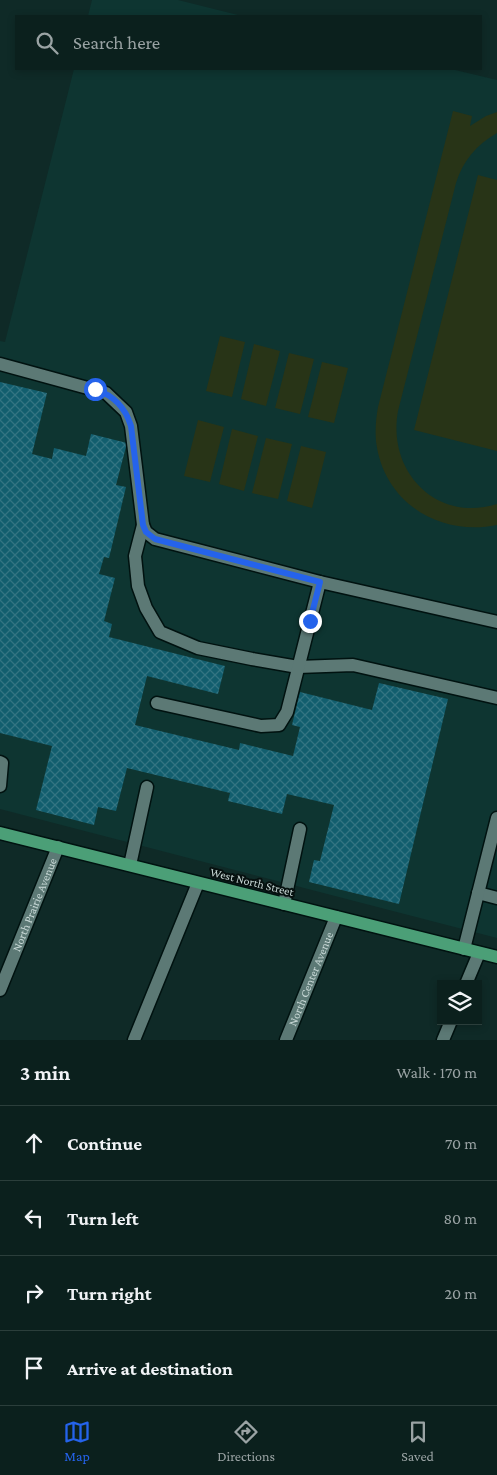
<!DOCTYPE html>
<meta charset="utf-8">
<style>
:root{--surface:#0b201d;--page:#142826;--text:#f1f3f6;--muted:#9aa3a4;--line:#2b3e3b;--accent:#2563eb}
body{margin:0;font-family:"Crimson Pro",serif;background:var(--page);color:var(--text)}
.controls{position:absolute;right:15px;bottom:15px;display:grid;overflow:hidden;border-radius:0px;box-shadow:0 2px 8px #0003}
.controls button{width:45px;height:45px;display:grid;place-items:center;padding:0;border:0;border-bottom:1px solid var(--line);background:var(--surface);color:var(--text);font:25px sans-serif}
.stop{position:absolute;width:15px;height:15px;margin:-11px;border:4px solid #2563eb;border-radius:50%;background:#fff}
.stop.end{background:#2563eb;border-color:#fff;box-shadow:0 1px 5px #0008}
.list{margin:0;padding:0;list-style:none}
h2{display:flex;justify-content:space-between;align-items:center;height:65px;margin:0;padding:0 20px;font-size:21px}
h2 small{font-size:16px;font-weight:400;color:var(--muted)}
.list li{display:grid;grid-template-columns:32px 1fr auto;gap:15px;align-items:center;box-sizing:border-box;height:75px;padding:0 20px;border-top:1px solid var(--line)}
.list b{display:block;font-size:19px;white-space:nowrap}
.list em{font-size:16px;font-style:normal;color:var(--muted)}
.icon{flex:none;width:28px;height:28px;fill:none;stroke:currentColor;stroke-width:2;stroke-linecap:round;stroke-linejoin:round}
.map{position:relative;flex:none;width:497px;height:1040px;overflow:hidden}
.search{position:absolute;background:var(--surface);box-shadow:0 2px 8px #0003;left:15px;right:15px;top:15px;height:55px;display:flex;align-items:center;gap:12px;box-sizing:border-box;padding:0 18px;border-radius:0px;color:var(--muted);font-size:19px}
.sheet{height:365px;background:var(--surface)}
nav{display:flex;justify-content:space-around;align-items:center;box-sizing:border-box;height:70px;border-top:1px solid var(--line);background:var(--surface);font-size:14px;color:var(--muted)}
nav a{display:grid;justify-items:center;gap:2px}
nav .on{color:var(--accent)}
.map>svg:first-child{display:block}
.built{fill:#0e3531}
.grass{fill:#283417}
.building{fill:url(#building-cross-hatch)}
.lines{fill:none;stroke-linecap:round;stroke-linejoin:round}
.minor-casing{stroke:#001210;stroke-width:15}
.major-casing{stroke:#001210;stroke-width:15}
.minor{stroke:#5c7975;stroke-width:12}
.major{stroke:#4b9f77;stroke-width:12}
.route{stroke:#2563eb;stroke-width:6}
.labels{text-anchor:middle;stroke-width:4;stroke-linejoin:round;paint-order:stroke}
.street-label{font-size:12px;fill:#c8d8d6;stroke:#06100f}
</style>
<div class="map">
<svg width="497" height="1040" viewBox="0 0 497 1040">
<defs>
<pattern id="building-cross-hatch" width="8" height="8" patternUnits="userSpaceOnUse" patternTransform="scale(1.25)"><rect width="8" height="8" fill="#125e6e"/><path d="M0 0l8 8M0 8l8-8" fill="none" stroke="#337482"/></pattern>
</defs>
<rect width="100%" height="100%" fill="#0f2a27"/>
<!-- built -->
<path class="built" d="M92 0H178L242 16H88Z
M74 69H451L497 80V938L0 809V341L5 342Z"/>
<!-- grass -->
<path class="grass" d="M453 111 472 116 470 126 486 116 497 112V133C476 145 463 161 456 183L398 411C387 471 436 523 497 504V525C439 537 383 502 376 441 375 430 376 418 378 407Z
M478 175 497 180V451L414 430Z
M220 336 245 342 232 397 206 391Z
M254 344 280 351 266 406 241 399Z
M289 353 314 359 300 414 275 408Z
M322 362 348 368 334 423 308 417Z
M198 420 224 427 210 482 184 476Z
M232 429 258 436 244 491 219 484Z
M266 438 292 444 278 499 252 493Z
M301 446 326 452 312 508 287 501Z"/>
<!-- building -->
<path class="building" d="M0 382 47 393 32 454 52 459 54 448 86 456 91 434 127 443 116 485 126 487 109 558 104 557 99 574 115 578 104 621 112 624 109 637 225 666 218 694 147 676 135 725 239 750 240 743 293 756 300 727 292 725 300 692 372 710 379 683 448 699 399 904 309 882 314 860 320 861 334 805 287 794 282 814 228 801 230 793 127 768 116 811 98 807 94 825 36 810 52 746 0 733Z"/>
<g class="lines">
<!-- minor casing -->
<g class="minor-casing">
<g id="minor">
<path d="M0 364 106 393 126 412 131 426 143 525 146 532 155 539 320 582 497 622"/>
<path d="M143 525 135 556 138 586 146 608 160 632 198 648 252 659 298 667 353 665 497 698"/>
<path d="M157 703 261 726 279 725 287 712 320 582"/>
<path d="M0 762 2 763 0 786"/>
<path d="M130 865 147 787"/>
<path d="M478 893 497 898"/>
<path d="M284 904 300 829"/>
<path d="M464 949 497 818"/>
<path d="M466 984 479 953"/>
<path id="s1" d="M0 990 58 847"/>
<path d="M134 1040 198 883"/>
<path id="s2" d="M286 1040 336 917"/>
<path d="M443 1040 451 1021"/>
</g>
</g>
<!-- major casing -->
<g class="major-casing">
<path id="major" d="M0 833 497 957"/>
</g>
<!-- minor -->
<use href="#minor" class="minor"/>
<!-- major -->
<use href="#major" class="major"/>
</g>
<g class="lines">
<!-- route -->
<path class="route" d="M95 389C114 396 125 407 131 426L143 525 146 532 155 539 320 582 310 621"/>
</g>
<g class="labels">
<!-- street labels -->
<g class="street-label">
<text transform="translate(252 882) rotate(14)" y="4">West North Street</text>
<text dy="4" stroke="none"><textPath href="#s1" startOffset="92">North Prairie Avenue</textPath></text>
<text dy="4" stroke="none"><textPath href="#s2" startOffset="66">North Center Avenue</textPath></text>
</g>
</g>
</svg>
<div class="controls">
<button><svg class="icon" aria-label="layers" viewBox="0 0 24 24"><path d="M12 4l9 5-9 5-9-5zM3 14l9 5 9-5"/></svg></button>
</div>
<div class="stop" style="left:95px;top:389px"></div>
<div class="stop end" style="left:310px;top:621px"></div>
<div class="search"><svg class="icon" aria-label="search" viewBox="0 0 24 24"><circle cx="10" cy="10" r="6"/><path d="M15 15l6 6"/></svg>Search here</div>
</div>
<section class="sheet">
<h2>3 min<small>Walk · 170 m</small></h2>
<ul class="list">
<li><svg class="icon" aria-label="ahead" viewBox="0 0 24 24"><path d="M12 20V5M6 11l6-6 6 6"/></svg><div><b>Continue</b></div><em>70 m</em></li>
<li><svg class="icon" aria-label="left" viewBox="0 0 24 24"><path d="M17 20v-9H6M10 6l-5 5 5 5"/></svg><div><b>Turn left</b></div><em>80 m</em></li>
<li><svg class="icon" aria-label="right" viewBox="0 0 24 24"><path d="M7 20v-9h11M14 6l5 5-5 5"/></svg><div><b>Turn right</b></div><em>20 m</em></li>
<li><svg class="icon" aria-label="arrive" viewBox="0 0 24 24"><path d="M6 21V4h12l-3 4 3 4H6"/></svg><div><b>Arrive at destination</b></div></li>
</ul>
</section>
<nav>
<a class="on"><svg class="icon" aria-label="map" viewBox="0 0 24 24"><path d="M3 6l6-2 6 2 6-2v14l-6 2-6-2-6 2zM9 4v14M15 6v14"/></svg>Map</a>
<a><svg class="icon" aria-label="directions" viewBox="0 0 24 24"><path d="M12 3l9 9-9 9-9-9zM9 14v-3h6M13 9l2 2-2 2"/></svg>Directions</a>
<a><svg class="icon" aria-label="saved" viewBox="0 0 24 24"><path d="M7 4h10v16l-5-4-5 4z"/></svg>Saved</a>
</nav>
